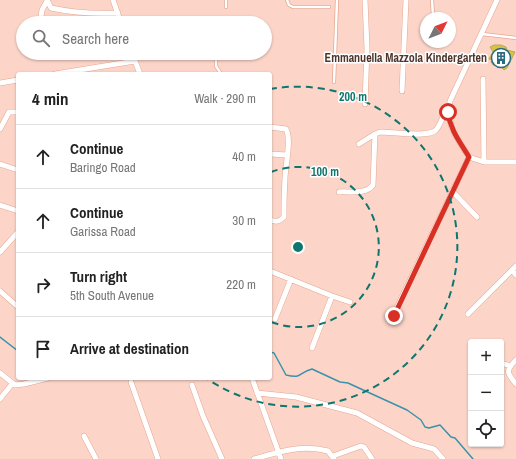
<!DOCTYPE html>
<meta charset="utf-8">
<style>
:root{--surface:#fff;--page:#f6f6f6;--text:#222;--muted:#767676;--line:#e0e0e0}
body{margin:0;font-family:"Archivo Narrow",sans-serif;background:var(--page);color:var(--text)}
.controls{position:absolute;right:12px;bottom:12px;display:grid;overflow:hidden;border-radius:4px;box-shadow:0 1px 3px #0004}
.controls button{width:36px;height:36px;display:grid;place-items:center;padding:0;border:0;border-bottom:1px solid var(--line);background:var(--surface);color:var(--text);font:20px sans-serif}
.compass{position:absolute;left:420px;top:12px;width:36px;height:36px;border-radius:50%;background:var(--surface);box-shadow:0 1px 3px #0004;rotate:48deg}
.stop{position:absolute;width:12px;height:12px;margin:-9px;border:3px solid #d93025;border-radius:50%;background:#fff}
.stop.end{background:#d93025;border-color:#fff;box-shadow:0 1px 4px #0008}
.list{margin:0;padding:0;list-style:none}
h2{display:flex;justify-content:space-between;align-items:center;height:52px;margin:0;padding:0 16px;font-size:17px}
h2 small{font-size:13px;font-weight:400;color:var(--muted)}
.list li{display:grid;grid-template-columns:26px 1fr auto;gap:12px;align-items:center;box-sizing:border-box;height:64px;padding:0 16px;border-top:1px solid var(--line)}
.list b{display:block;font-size:15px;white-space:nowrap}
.list p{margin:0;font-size:13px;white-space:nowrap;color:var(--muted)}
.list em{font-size:13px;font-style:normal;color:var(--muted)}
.icon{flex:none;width:22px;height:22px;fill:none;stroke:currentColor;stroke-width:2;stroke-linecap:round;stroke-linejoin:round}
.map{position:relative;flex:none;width:516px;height:459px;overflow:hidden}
.search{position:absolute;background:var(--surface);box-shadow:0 1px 3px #0004;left:16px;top:16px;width:256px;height:44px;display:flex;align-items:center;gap:10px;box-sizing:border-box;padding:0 14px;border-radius:22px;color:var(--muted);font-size:15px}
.panel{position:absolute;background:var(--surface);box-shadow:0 1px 3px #0004;left:16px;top:72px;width:256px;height:308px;border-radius:4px}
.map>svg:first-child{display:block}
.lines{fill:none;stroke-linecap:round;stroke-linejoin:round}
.stream{stroke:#3a92ab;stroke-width:1.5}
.building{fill:#d9c33b;stroke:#b3a96e}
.service-casing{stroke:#e5a791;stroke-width:4}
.minor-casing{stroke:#e5a791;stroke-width:6}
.service{stroke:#fff;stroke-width:2.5}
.minor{stroke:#fff;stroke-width:5}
.route{stroke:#d93025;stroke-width:5}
.ring{fill:none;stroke:#0f766e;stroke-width:2;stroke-dasharray:7 5}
.labels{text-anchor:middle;stroke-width:3;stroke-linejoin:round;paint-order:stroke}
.poi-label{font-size:12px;font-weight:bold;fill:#4e352c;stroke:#fff;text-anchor:end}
.centre{fill:#0f766e;stroke:#fff;stroke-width:2}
.ring-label{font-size:12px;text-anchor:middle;font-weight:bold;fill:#0f766e;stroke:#fff;stroke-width:3;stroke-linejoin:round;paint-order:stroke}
</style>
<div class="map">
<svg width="516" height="459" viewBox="0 0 516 459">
<rect width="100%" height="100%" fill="#fcd5c8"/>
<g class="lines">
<!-- stream -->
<path class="stream" d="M0 337 18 351
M270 352 274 353 286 375C303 379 297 373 312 369L340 382 348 383 361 389 407 410 421 420 425 427 429 428 440 425 451 437 455 438 473 459"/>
</g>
<!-- building -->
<path class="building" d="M494 45H501L506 47 507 50 515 52 507 68 504 70 500 66 493 65 491 62 492 60 489 59 493 52 490 47Z"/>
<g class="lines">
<!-- service casing -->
<g class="service-casing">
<path id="service" d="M287 0 289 5 293 7H329
M432 0 433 16
M226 7V0
M482 34 516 38
M216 53V66L221 74
M334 82 337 0"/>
</g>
<!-- minor casing -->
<g class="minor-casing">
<path id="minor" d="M47 0 51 8C74 13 94 14 118 13
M113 0 121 23
M497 0 450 101C446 127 456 136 469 157L484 162H516
M40 23 42 10 47 1
M132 53 140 74
M55 74 135 61
M483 79 484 162
M0 83 18 80
M402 91 406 0
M365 104 367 48 365 0
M270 127 286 129C292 139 285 167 285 179 284 192 284 205 284 217 279 222 276 222 270 220
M0 129 9 112H18
M359 144 375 134 380 132C392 132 429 138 436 130 441 124 444 114 447 107
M270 154 287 155
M0 164 18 170
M452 191 477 217
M339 192C349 191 366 195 373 185L375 134
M0 205 18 211
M0 252 18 232
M512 270 516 275
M270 271 332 296 350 302
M0 291 18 307
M468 314 516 266
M393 316 469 157
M275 319 291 279
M312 348 332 296
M516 360C505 371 507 373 516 384
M501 363 510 366
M0 373 15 385 24 384 48 378
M252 378 281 459
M131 382 158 459
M192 385 203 416 222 459
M257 393 296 397 357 413 412 443 434 449 443 459
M0 399 12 384
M84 436 96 459
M333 456 361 446 364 447 372 459
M254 459C279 452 302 444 328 451L334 459"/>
</g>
<!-- service -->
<use href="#service" class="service"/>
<!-- minor -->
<use href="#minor" class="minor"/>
</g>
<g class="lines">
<!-- route -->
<path class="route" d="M394 316 469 157C460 142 450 130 448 112"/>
</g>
<!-- distance rings -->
<g class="ring">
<path d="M271 172A80 80 0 1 1 271 322"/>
<path d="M270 89A160 160 0 1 1 206 378"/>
</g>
<!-- icons -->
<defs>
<g id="building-ring" transform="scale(1)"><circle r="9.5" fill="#fff" stroke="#2a6c7f" stroke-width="1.5"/><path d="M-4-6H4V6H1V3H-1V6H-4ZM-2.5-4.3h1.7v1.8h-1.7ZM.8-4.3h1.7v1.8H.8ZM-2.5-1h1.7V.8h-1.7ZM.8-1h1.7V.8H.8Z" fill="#2a6c7f"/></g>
</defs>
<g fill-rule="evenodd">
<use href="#building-ring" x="501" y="58"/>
</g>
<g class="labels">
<!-- poi labels -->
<g class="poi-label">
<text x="487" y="62">Emmanuella Mazzola Kindergarten</text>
</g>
</g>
<circle cx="298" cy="247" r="6" class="centre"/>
<g class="ring-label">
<text x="353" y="101">200 m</text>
<text x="325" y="176">100 m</text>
</g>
</svg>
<div class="controls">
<button>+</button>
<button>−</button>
<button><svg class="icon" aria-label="locate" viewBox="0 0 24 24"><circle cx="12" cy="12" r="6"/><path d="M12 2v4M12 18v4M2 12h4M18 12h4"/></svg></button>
</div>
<svg class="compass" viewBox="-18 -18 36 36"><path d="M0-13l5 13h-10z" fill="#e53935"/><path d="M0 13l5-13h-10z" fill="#767676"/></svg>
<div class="stop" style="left:448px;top:112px"></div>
<div class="stop end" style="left:394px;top:316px"></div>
<div class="search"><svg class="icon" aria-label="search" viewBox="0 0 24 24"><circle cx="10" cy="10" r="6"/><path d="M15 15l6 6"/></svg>Search here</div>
<section class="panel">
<h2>4 min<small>Walk · 290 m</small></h2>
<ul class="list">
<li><svg class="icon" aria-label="ahead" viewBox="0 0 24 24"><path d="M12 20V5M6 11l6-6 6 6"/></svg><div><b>Continue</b><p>Baringo Road</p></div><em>40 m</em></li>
<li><svg class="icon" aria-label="ahead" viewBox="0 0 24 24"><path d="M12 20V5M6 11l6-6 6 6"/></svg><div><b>Continue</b><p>Garissa Road</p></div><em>30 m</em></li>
<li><svg class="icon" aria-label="right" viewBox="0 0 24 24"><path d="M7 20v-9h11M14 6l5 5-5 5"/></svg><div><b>Turn right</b><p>5th South Avenue</p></div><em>220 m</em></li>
<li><svg class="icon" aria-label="arrive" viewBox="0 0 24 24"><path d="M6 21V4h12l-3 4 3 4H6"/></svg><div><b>Arrive at destination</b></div></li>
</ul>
</section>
</div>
